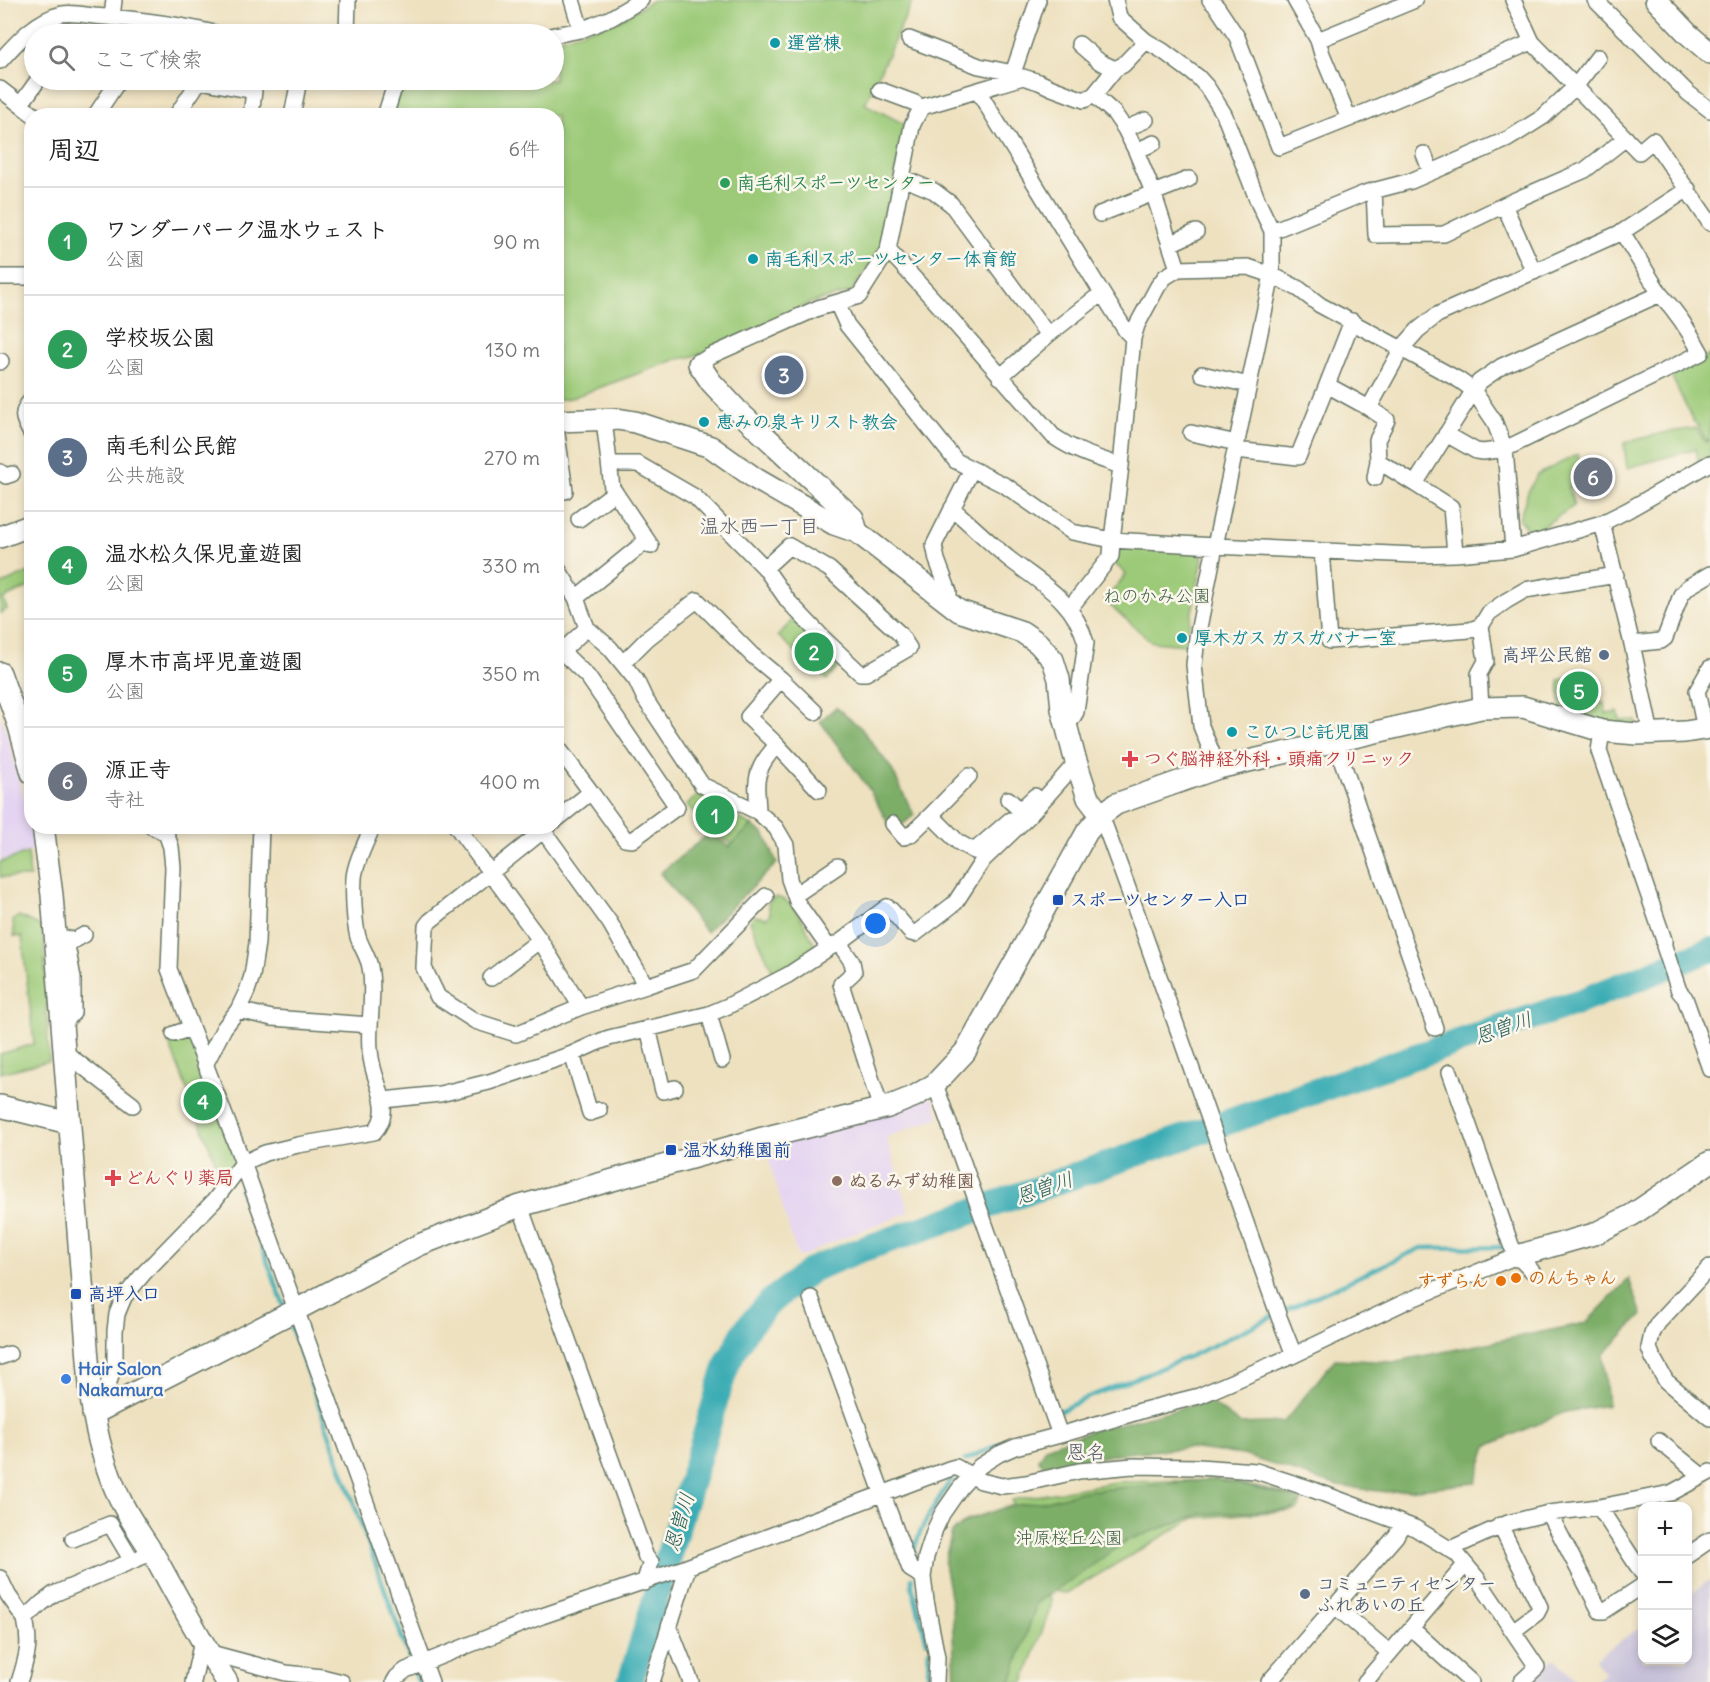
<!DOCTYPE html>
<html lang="ja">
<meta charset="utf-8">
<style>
:root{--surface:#fff;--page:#f6f6f6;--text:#222;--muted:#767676;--line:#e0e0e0;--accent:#db2777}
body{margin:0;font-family:Delius,"Klee One",sans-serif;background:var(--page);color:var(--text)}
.controls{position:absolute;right:18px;bottom:18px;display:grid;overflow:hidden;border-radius:12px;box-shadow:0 3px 9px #0003}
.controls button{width:54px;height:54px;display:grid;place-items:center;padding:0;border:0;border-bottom:2px solid var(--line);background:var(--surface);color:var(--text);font:30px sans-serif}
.you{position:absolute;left:876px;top:924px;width:21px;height:21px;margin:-15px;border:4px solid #fff;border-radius:50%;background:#1a73e8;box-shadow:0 0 0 9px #1a73e833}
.badge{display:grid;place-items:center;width:39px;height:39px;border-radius:50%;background:var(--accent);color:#fff;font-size:20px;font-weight:700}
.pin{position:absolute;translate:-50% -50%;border:3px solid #fff;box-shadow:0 2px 6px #0006}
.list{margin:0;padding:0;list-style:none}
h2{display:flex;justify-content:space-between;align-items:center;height:78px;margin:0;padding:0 24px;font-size:26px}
h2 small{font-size:20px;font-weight:400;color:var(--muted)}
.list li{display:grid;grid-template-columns:39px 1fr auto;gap:18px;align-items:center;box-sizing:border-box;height:108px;padding:0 24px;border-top:2px solid var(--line)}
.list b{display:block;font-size:22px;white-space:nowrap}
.list p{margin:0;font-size:20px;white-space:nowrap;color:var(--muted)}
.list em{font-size:20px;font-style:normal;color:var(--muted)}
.icon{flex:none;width:33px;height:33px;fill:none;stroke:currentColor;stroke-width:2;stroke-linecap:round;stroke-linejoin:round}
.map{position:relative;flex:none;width:1710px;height:1682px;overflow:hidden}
.search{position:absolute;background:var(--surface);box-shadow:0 3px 9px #0003;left:24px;top:24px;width:540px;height:66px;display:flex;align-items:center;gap:15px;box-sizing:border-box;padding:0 21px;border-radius:33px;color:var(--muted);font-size:22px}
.panel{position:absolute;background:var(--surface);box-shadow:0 3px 9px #0003;left:24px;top:108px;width:540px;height:726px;border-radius:24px}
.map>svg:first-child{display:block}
.built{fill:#e4d3f1}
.industrial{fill:#c6c0d9}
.green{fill:#9cca78;stroke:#5e8456;stroke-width:1.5}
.forest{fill:#7dae68;stroke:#4e764e;stroke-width:1.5}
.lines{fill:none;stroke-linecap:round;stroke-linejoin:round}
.stream{stroke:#3cadb5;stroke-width:4.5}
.river{stroke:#3cadb5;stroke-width:26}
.street-casing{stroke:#677665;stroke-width:18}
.secondary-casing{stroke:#677665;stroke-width:24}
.street{stroke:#fff;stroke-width:15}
.secondary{stroke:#fff;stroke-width:21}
.culture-dot{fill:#0f9aa8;stroke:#fbf7ec;stroke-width:2}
.leisure-dot{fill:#2e9e5b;stroke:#fbf7ec;stroke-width:2}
.service-dot{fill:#5c6f8a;stroke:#fbf7ec;stroke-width:2}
.health-dot{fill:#e0444e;stroke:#fbf7ec;stroke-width:2}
.transit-dot{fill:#1a4fb4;stroke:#fbf7ec;stroke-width:2}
.education-dot{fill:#8d6e63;stroke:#fbf7ec;stroke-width:2}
.food-dot{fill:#e8710a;stroke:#fbf7ec;stroke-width:2}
.shop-dot{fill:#3f7fe0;stroke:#fbf7ec;stroke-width:2}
.labels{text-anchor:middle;stroke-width:5;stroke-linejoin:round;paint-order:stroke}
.culture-label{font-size:18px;font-weight:bold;fill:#0d838f;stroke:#fbf7ec;text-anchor:start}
.leisure-label{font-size:18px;font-weight:bold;fill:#27864d;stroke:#fbf7ec;text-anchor:start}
.park-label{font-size:18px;fill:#3e6045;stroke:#fbf7ec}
.service-label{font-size:18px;font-weight:bold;fill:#4e5e75;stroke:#fbf7ec;text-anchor:end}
.health-label{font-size:18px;font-weight:bold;fill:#be3a42;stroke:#fbf7ec;text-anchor:start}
.transit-label{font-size:18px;font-weight:bold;fill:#164399;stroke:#fbf7ec;text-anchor:start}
.education-label{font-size:18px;font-weight:bold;fill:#785e54;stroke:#fbf7ec;text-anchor:start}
.food-label{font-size:18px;font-weight:bold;fill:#c56008;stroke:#fbf7ec;text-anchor:start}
.shop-label{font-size:18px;font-weight:bold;fill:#366cbe;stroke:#fbf7ec;text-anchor:start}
.neighbourhood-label{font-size:20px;fill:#565c6c;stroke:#fbf7ec}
.water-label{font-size:20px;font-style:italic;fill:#285f5b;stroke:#fbf7ec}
</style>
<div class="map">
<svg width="1710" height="1682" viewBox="0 0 1710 1682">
<rect width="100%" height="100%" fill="#fbf7ec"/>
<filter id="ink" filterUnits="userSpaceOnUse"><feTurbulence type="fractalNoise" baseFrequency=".0167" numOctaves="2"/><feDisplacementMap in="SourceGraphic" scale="12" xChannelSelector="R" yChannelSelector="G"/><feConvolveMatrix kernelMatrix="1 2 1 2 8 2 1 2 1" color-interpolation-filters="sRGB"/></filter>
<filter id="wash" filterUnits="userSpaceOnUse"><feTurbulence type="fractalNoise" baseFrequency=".008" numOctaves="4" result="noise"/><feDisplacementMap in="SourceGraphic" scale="24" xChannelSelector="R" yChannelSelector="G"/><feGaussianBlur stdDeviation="1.35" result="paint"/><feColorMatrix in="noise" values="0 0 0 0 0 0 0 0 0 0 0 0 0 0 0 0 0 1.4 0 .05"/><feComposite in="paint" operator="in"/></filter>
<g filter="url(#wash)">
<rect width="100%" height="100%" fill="#eee1c0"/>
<!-- built -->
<path class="built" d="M0 715 5 726 31 823 36 849 0 861Z
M931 1097 934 1100 939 1117 886 1137 909 1212 835 1241 801 1257 797 1255 766 1151 767 1146Z"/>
<!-- industrial -->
<path class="industrial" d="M1710 1580V1682H1595L1605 1674 1595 1659 1642 1626V1660H1688V1595Z
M1555 1658 1577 1682H1528Z"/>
<!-- green -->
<path class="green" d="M653 0H913L865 104 904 124 883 243 851 292 810 303 711 350 691 357 678 359 571 398 557 400 556 116H392L398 94 407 80H554V40L618 21Z
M1710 355V439L1706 441 1699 426 1693 421 1671 375Z
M1697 428 1705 442 1710 441V456L1698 461 1696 449 1627 468 1624 443 1662 433Z
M1578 454 1584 485 1569 487 1574 506 1531 534 1519 519 1528 492 1537 475Z
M1120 546 1197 550 1203 559 1185 645 1152 642 1105 601 1126 574 1113 562 1115 551Z
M29 572 31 578V586L3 599 7 609 0 614V585Z
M793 619 842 663 827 680 778 636Z
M1595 675 1600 703H1604L1606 714 1618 712 1620 721 1636 720 1637 727 1617 729 1561 710 1559 680Z
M702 794 717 805 752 826 741 850 708 829 687 805 698 795Z
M28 853 30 877H0V862Z
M775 897C796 899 806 929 815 945L814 950 810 954 774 974 750 921 755 916 766 918 770 914 768 903Z
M19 916 43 927 49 1061 0 1073V1054L34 1044 22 937 14 936 13 920Z
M188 1034 239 1162 223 1181 168 1041Z
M1224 1480 1286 1494 1301 1501 1300 1506 1297 1510 1194 1518 1067 1593 1057 1592 998 1534 1014 1508 1012 1500 1116 1482Z
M1013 1559 1051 1599V1606L1024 1682H981Z"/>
<!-- forest -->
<path class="forest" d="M836 707 861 728 891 768 914 815 893 832 869 789 820 721Z
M752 825 765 835 777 863 706 932 660 873 711 832 729 847Z
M1629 1279 1642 1315 1603 1355 1608 1405 1565 1412 1487 1446 1475 1483 1387 1492 1338 1486 1243 1455 1188 1448 1124 1453 1046 1467 1038 1460 1045 1447 1091 1431 1209 1401 1240 1424 1284 1422 1335 1359 1393 1362 1586 1323Z
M1217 1479 1303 1500 1291 1510 1201 1514 1128 1540 1076 1577 1037 1602 1011 1682H955L952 1607 944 1563 952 1532 968 1520 1009 1506 1046 1501 1085 1491Z"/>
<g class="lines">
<!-- stream -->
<path class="stream" d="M240 1188 284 1306
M1284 1311 1421 1248 1508 1247
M291 1327 411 1663
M1060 1411 1084 1399 1193 1355 1274 1316
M965 1460 997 1445 1047 1428
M913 1562C914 1532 937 1503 952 1478
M912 1578V1587L927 1642
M415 1673 418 1682
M928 1682 929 1650"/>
<!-- river -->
<path class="river" d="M630 1682 720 1386 728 1362 746 1329 771 1301 813 1269 860 1250 954 1218 1413 1057 1584 1000 1710 950"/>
</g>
</g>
<g filter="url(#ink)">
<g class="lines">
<!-- street casing -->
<g class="street-casing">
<path id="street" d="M572 0 581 30
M1115 0 1119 17 1146 41 1163 51 1198 77 1207 87 1224 114 1259 204 1272 231V275L1215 546 1197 638 1194 665 1201 726 1218 768
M1210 0 1217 7 1237 37 1279 147 1349 119 1322 54 1318 40 1295 0
M1513 0 1532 42 1639 152 1653 140 1710 223
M1595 0 1688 93 1710 110
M112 17 114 0
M347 34 348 0
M554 35 581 30 611 18 641 0
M909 39 979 66 1013 73
M1318 40 1415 0
M1079 44 1100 62 1115 69
M0 61C17 42 36 20 62 14 72 12 85 15 94 16 136 19 178 24 218 34
M195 80 254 91 251 116
M1013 80 1023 77 1039 82 1052 88 1084 100 1094 95 1114 113 1125 129 1136 151 1153 192 1178 269
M0 89 35 116
M880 90 915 103 922 108
M978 91 1102 293 1126 331 1133 338
M1094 95 1115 69 1123 65 1146 41
M21 104 38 80
M95 116 119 80
M176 116 200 80
M292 116 299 80
M385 116 393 91 400 80
M1349 119 1532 42
M1125 129 1146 120
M1136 151 1154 143
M1424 154 1431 172
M903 178 934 191 951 204 1048 335
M1374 190 1376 235 1444 234 1504 205 1585 170 1626 138
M1504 205 1534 272
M1100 214 1189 179
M1272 231 1365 193 1411 181 1508 139 1543 117 1575 87 1598 57
M1170 244 1196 232
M888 250 944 311 1053 436C1076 452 1095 457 1121 466
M0 277H32
M837 303 847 325 956 461 1006 486 1072 532 1112 540 1111 556 1070 608
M0 362 1 361
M699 364 708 357 818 308 859 296 888 250 912 126C915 119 919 110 925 106L1013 80V73L1038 0
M1202 374 1249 385
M1000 377 1048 335 1102 293
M1327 385 1352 321
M32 399C19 413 23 420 32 435
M1369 408 1387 420 1377 440 1378 461 1415 484 1479 382 1502 366 1660 294
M604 420 612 488 651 546
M556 427 565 491
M1191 433 1237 443
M1446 434 1476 451 1483 452 1505 449 1701 353C1690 332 1676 311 1660 294L1622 232
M1236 450 1298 457 1327 385 1369 408 1402 348 1418 330 1437 315 1622 232 1688 189
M610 464H638L695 497 765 568 788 601 823 638 860 673H866L909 648 900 634 829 569 789 546 765 568
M0 472 6 476 12 474
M1375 478 1378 461
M1415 484 1451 507 1455 554
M952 508C971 525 989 542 1008 558 1041 584 1074 599 1086 643L1076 712 1067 727
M579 519 615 492
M1602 523 1632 644 1661 641 1665 638 1681 595 1688 587 1710 574
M1513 549 1505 449 1494 421 1473 390 1459 380 1320 305 1299 289 1272 275 1248 267 1178 269 1165 277 1158 286 1137 325 1133 338 1121 466 1112 540 1215 546 1415 555 1455 554 1513 549 1602 523 1628 510 1710 463
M1322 551 1329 641 1470 630 1481 626 1489 613 1506 601 1525 590 1616 575
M576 598 646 541
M949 603V592L937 560 934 545 972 469
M1632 644 1651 734
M556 646 588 677 677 807 632 840 625 839 591 792 556 820
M562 651 587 628
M623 663 648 638 697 600 752 655 781 679 815 712
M781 679 748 717 777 745 819 790
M1481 708 1479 674 1486 661 1481 626
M1705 729 1697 691 1710 668
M1602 731 1599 751 1664 940V946L1679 991 1685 998 1710 1069
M1335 741 1435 1028
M556 745 591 792
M1008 799 1020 810 1035 796
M758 812C758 805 757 799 757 792 755 772 764 759 777 745
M931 815 969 776
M1101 815 1134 905 1279 1317 1294 1355
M893 824 904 837 910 835 931 815 958 842 974 851 1010 820 1014 824
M151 826 166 833 171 847 173 867 169 969 243 1163 431 1682
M456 826 540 940 581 1007 516 1034 475 1021 438 997 424 968 426 926 430 921 549 826
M540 826 610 923 646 986 581 1007
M795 895 838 866
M58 937 75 940 84 935
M839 943 852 962 854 972 841 984 881 1109
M829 948 839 943 887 907 891 910 911 933 915 934 955 903 983 860 1028 817 1076 763
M491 978 540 940
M646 986 694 970 766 896
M238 1010 272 1018 370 1025
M709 1014 722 1060
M62 1025 73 1013V978L66 940
M648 1028 663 1091 675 1088
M174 1034 191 1028
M63 1051 133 1105
M572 1054 590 1113 599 1110
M205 1065 224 1028 238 1010 247 991 252 976 257 943 261 826
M1450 1072 1511 1245 1517 1256 1532 1271
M935 1084 1060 1435
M384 1100 440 1094 489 1082 572 1054 596 1043 609 1038 709 1014 728 1006 788 975 829 948 798 904 789 879 786 845 776 828 758 812 702 785 645 699 636 680 610 648 587 628 576 598 556 566
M520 1206 646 1557 651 1562 644 1583
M1710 1267 1658 1323 1652 1334 1649 1348 1653 1358 1666 1381 1710 1418
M811 1298 910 1569 923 1577
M0 1357 9 1354
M95 1412 103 1401 115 1363V1331L117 1314 124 1297 144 1273 214 1201 243 1163 265 1153 298 1145 374 1132C394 1111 376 1086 372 1063 365 1033 376 998 370 967 368 956 361 947 358 937 354 922 353 893 354 878 355 863 367 840 373 826
M1659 1441 1702 1476
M1599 1507 1642 1573
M1549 1513 1600 1611H1604L1642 1586
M1500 1525 1540 1607 1537 1613 1513 1631
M73 1539 110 1524 132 1561
M1450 1549 1508 1523 1549 1513 1599 1507 1671 1493 1710 1472
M1688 1555 1710 1540
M0 1578 8 1595 25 1619 42 1603 54 1594 153 1552
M1335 1606 1390 1653
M669 1626 691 1682
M1411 1628 1471 1682
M207 1652 286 1673 322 1677 342 1682
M19 1682C27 1657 31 1645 25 1619
M193 1682 202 1641
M394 1682 397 1677 406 1670 542 1616 684 1568 949 1469 956 1467 981 1481 1002 1486 1026 1483 1079 1471 1133 1466 1198 1467 1256 1471 1311 1489 1415 1528 1456 1553 1477 1578 1537 1667 1521 1682
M652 1682 688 1567
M936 1682 937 1657 926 1601 923 1577 926 1557 935 1529 942 1514 960 1488 980 1466 999 1454 1015 1447 1060 1435 1144 1410 1199 1396 1294 1355 1407 1301 1517 1256
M1269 1682 1396 1536 1403 1523
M1365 1682 1465 1565"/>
</g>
<!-- secondary casing -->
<g class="secondary-casing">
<path id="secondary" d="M1656 0 1688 34 1710 53
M699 364 711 382 737 410 853 518 857 532
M556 421 617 419 635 422 711 447 756 479 834 524 857 532 959 611 1022 632 1038 643 1053 660 1059 679 1062 709 1074 755 1088 798 1101 815
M0 537 32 525
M0 673 19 726 32 773
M43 826 52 895 91 1398C96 1433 104 1467 120 1499 130 1521 146 1541 158 1562 180 1602 202 1643 227 1682
M0 1106 69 1123
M1517 1256 1594 1234 1632 1215 1710 1162
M93 1414 296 1310 419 1245 520 1206 759 1139 888 1107 915 1096 935 1084 965 1052 1087 832 1101 815 1116 804 1218 768 1481 708 1523 707 1602 731 1637 734 1685 732 1710 728"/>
</g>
<!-- street -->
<use href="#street" class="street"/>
<!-- secondary -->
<use href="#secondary" class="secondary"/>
</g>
</g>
<!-- markers -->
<g class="culture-dot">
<circle cx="775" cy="43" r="6"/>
<circle cx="753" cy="259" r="6"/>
<circle cx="704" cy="422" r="6"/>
<circle cx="1182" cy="638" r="6"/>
<circle cx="1232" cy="732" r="6"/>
</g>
<circle class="leisure-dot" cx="725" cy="183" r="6"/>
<g class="service-dot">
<circle cx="1604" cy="655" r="6"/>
<circle cx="1305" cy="1594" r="6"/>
</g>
<g class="health-dot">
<path d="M1127 750h6v6h6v6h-6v6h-6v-6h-6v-6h6z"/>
<path d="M110 1169h6v6h6v6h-6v6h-6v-6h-6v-6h6z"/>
</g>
<g class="transit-dot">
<rect x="1052" y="894" width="12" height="12" rx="3"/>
<rect x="665" y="1144" width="12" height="12" rx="3"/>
<rect x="70" y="1288" width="12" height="12" rx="3"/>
</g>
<circle class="education-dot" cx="837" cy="1181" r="6"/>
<g class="food-dot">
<circle cx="1516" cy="1278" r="6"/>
<circle cx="1501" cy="1281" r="6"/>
</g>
<circle class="shop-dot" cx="66" cy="1379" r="6"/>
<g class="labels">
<!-- culture labels -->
<g class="culture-label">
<text x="787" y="49">運営棟</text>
<text x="765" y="265">南毛利スポーツセンター体育館</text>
<text x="716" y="428">恵みの泉キリスト教会</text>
<text x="1194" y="644">厚木ガス ガスガバナー室</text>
<text x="1244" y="738">こひつじ託児園</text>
</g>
<!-- leisure labels -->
<g class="leisure-label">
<text x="737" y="189">南毛利スポーツセンター</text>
</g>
<!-- park labels -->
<g class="park-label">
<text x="1157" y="602">ねのかみ公園</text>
<text x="1069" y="1544">沖原桜丘公園</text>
</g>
<!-- service labels -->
<g class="service-label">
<text x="1592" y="661">高坪公民館</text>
<text x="1317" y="1590" text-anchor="start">コミュニティセンター<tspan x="1317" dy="21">ふれあいの丘</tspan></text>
</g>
<!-- health labels -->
<g class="health-label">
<text x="1144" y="765">つぐ脳神経外科・頭痛クリニック</text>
<text x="125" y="1184">どんぐり薬局</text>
</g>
<!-- transit labels -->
<g class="transit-label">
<text x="1070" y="906">スポーツセンター入口</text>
<text x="683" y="1156">温水幼稚園前</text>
<text x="88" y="1300">高坪入口</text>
</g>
<!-- education labels -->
<g class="education-label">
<text x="849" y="1187">ぬるみず幼稚園</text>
</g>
<!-- food labels -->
<g class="food-label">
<text x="1528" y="1284">のんちゃん</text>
<text x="1489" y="1287" text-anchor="end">すずらん</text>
</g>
<!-- shop labels -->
<g class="shop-label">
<text x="78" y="1375">Hair Salon<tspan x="78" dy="21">Nakamura</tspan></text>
</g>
<!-- neighbourhood labels -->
<g class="neighbourhood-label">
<text x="759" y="533">温水西一丁目</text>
<text x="1086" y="1459">恩名</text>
</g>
<!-- water labels -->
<g class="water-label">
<text transform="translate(1503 1028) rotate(-19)" y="7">恩曽川</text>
<text transform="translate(1044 1188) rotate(-19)" y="7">恩曽川</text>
<text transform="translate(679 1522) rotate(-73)" y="7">恩曽川</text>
</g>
</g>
</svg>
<div class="controls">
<button>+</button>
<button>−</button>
<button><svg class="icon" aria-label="layers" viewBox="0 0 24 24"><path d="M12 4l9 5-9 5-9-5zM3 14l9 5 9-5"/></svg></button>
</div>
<div class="you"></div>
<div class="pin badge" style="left:715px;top:815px;background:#2e9e5b">1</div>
<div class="pin badge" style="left:814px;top:652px;background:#2e9e5b">2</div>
<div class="pin badge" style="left:784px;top:375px;background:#5c6f8a">3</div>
<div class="pin badge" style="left:203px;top:1101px;background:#2e9e5b">4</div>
<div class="pin badge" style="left:1579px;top:691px;background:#2e9e5b">5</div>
<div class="pin badge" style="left:1593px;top:477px;background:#6b7280">6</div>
<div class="search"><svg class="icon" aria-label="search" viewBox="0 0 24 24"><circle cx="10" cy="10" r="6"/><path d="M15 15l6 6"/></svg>ここで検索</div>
<section class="panel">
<h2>周辺<small>6件</small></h2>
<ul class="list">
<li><span class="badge" style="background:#2e9e5b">1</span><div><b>ワンダーパーク温水ウェスト</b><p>公園</p></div><em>90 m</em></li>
<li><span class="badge" style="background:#2e9e5b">2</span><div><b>学校坂公園</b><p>公園</p></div><em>130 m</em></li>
<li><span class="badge" style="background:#5c6f8a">3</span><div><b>南毛利公民館</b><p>公共施設</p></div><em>270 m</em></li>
<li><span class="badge" style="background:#2e9e5b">4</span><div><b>温水松久保児童遊園</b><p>公園</p></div><em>330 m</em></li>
<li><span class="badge" style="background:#2e9e5b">5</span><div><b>厚木市高坪児童遊園</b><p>公園</p></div><em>350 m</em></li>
<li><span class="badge" style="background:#6b7280">6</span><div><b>源正寺</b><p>寺社</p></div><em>400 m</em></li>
</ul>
</section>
</div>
